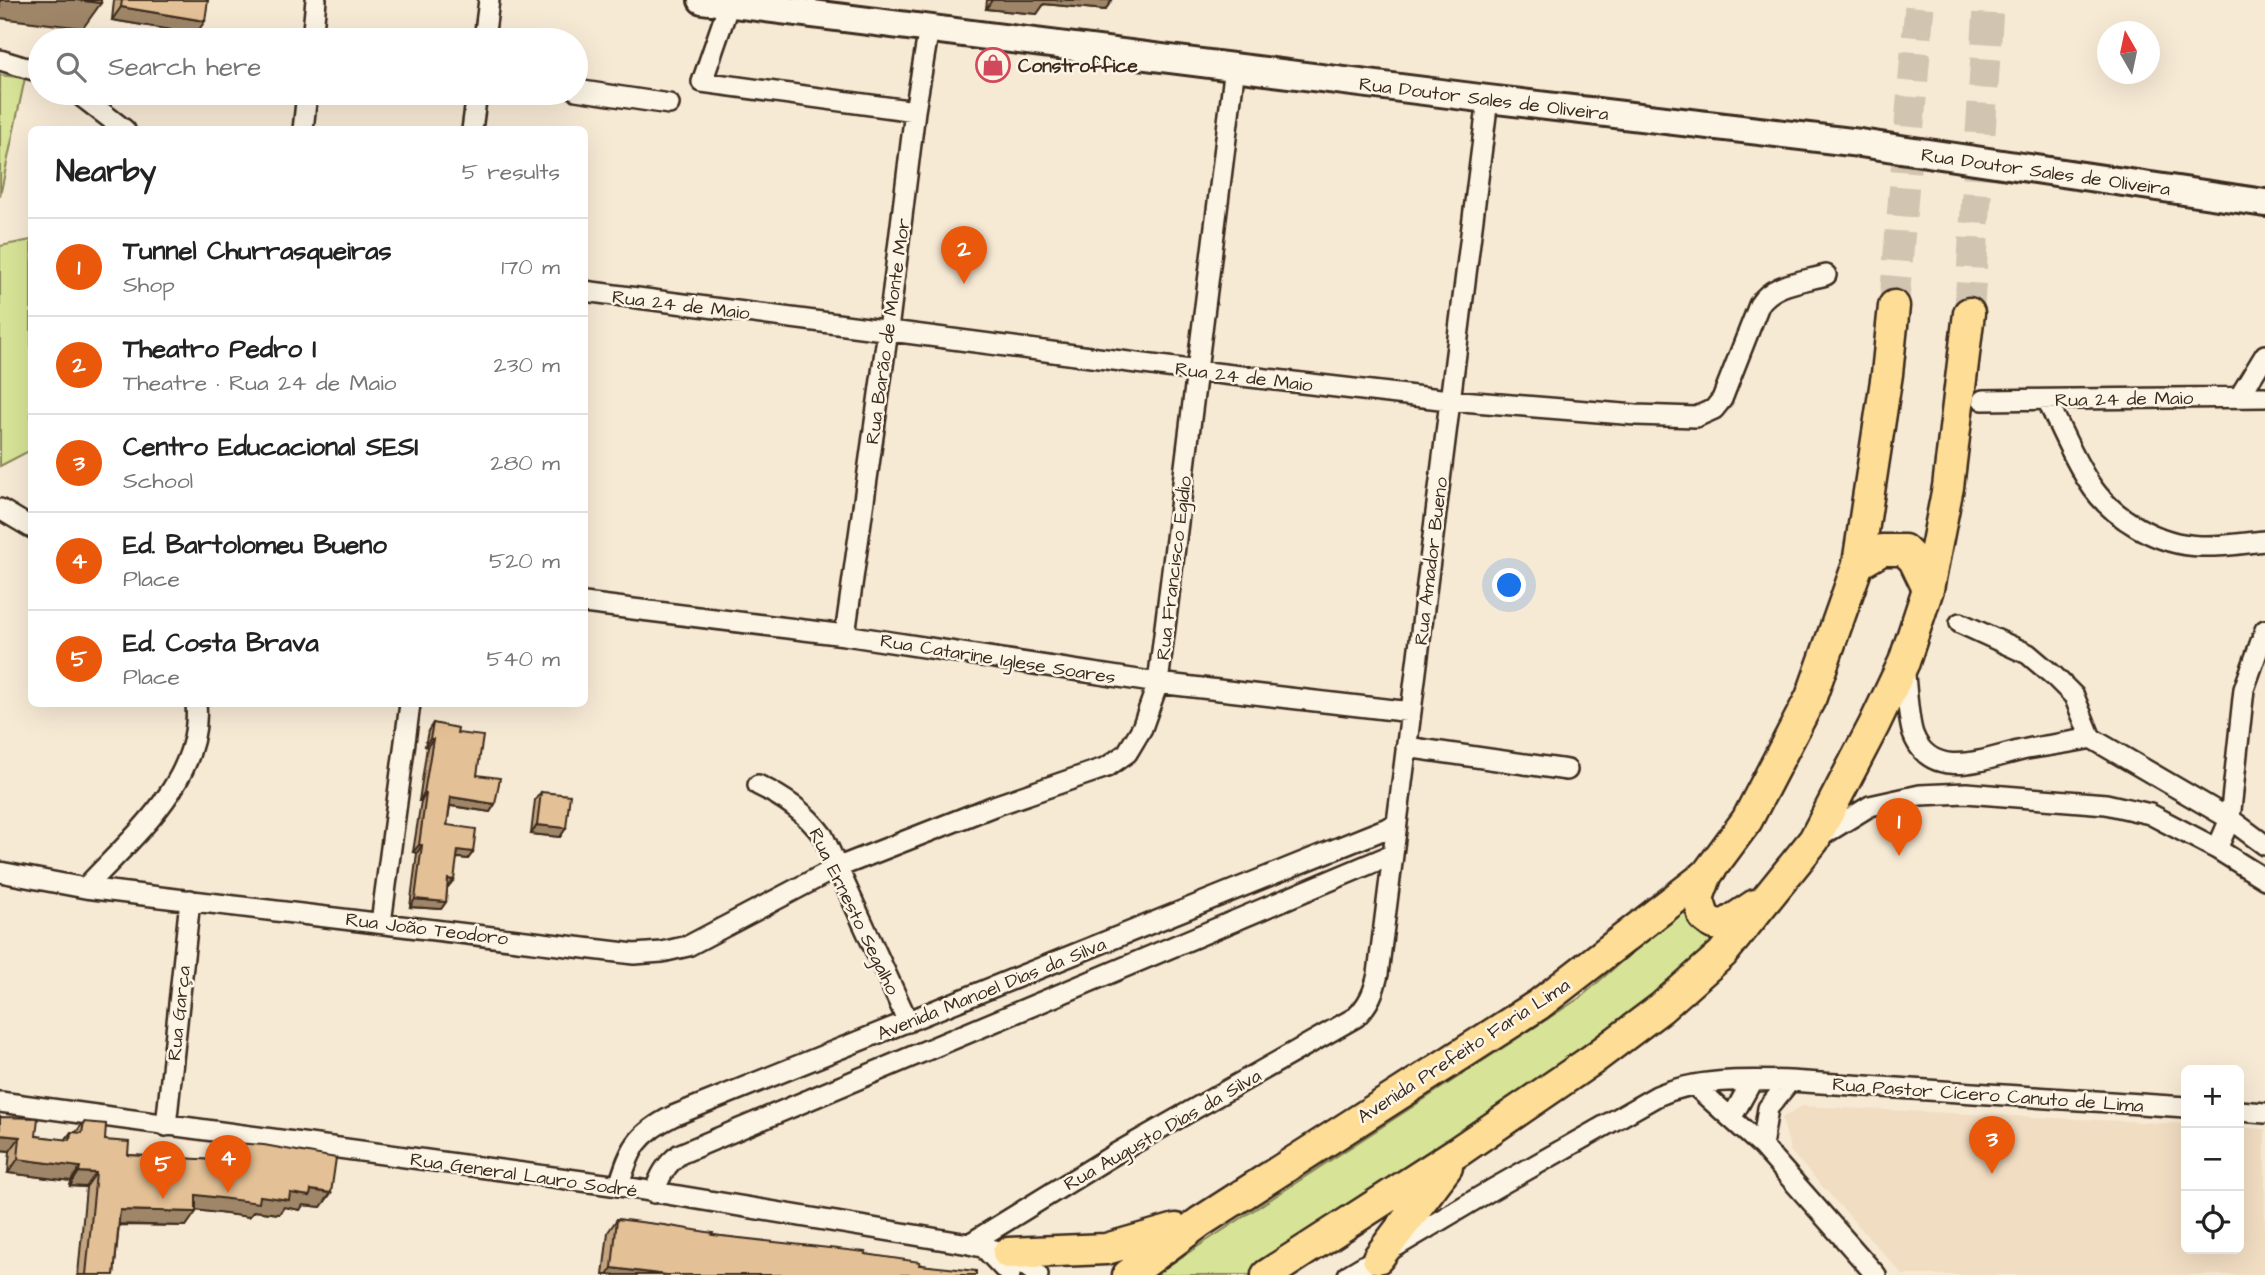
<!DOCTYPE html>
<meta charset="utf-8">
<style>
:root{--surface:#fff;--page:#f6f6f6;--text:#222;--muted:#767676;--line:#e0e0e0;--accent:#ea580c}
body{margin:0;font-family:"Architects Daughter",sans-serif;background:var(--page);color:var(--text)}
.controls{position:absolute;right:21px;bottom:21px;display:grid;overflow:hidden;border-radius:10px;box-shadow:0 7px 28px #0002}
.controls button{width:63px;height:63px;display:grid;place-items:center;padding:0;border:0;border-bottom:2px solid var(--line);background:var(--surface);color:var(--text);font:35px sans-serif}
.compass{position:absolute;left:2097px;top:21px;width:63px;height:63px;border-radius:50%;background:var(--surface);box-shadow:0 7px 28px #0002;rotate:351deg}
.you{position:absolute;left:1510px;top:586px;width:24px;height:24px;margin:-18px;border:5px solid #fff;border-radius:50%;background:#1a73e8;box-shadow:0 0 0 10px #1a73e833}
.badge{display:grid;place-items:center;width:46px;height:46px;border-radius:50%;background:var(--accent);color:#fff;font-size:23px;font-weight:700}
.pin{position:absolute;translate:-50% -58px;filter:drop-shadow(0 2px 4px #0008)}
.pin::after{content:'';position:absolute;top:37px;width:24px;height:21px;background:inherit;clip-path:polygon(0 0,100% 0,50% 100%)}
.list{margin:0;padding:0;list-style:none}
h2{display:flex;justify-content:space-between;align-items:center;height:91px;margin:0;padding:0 28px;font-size:30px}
h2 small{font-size:23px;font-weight:400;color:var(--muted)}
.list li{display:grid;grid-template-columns:46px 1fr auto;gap:21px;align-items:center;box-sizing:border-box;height:98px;padding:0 28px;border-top:2px solid var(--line)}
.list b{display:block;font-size:26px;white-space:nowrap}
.list p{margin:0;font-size:23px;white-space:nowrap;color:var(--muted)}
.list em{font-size:23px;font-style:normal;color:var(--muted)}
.icon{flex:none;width:38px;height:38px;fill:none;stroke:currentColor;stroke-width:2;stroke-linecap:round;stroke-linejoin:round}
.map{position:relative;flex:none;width:2265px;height:1275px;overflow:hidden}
.search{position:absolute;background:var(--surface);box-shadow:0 7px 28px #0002;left:28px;top:28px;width:560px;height:77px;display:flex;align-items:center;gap:18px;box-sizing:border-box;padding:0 24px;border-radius:38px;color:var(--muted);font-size:26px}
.panel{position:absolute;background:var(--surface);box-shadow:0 7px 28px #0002;left:28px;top:126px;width:560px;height:581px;border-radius:10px}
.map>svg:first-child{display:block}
.built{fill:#f1ddc2}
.green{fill:#d7e396;stroke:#89865a;stroke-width:2}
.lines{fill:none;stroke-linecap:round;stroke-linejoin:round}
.primary-tunnel{stroke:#d1c4b0;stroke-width:30;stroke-dasharray:30 15;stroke-linecap:butt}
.street-casing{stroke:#3b2a1e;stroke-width:24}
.secondary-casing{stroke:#3b2a1e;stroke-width:32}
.primary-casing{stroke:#3b2a1e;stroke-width:35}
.street{stroke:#fcf5e5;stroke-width:19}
.secondary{stroke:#fcf5e5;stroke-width:26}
.primary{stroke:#fedd96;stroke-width:30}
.wall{fill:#c3a580;stroke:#3b2a1e;stroke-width:2}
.shaded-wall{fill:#9f8668;stroke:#3b2a1e;stroke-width:2}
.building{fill:#e3c095;stroke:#3b2a1e;stroke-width:2}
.labels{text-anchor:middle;stroke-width:5;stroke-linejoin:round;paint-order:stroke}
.poi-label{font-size:19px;font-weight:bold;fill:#3b2a1e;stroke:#fcf5e5;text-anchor:start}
.street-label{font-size:19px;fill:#3b2a1e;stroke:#fcf5e5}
</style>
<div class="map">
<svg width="2265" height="1275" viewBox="0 0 2265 1275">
<rect width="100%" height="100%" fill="#f7ead5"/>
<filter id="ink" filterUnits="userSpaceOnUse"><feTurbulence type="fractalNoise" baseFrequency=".0143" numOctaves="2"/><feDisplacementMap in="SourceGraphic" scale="14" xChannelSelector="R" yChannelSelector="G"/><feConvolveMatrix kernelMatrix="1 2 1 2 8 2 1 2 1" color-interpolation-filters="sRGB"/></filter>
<g filter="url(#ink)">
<!-- built -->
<path class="built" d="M1802 1106 2186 1124V1249H2239V1127L2265 1129V1275H1903L1791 1152 1782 1118Z"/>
<!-- green -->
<path class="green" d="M0 75 25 78 0 196Z
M31 240V450L0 466V246Z
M1689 897 1723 945 1652 1008 1253 1275H1154L1581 997 1653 934Z"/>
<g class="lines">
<!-- primary-tunnel -->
<path class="primary-tunnel" d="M1894 306 1920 0
M1969 313 1989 0"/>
<!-- street casing -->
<g class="street-casing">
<path id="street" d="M729 4 702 82 915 111
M312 40 316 0
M484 40 489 0
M0 60 40 72
M576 90 669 104
M77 93 125 130
M303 130 307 93
M472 130 477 93
M584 291 1198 371 1449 400 1636 415 1696 417 1714 409 1722 399 1759 305C1773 283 1802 282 1826 275
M2240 396 2265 355
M1983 400 2265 397
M2047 400C2060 427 2072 456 2088 481 2111 518 2158 545 2201 546 2222 547 2244 543 2265 541
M0 509 32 528
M584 603 845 635 1158 683 1411 712
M1960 623 2028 654 2055 677 2074 696 2091 738
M845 635 888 330 915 111 929 28
M1904 665C1906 682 1908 720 1913 734 1932 785 1991 756 2027 749 2048 745 2070 743 2091 738L2230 819 2265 845
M1406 747 1567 770
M758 785C785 798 805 812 823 836L908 1022
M1818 838 1870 806 1920 795 1966 793 2106 804 2150 814 2217 849 2265 879
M2217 849 2230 819 2244 689 2265 630
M0 872 85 888 634 954 662 952 688 946 836 868 994 806 1107 767 1127 753 1142 728 1158 683 1235 66
M85 888C132 837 203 780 196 704
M381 923 410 704
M1694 1085 1762 1146 1876 1275
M0 1102 619 1186 969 1244 1008 1253 1038 1275
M2239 1111 2265 1113
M1732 1117 1752 1081
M166 1126 190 900
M1762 1146 1768 1108 1790 1081
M619 1186C630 1148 637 1134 673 1116L1395 825
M654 1193C660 1176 665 1165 680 1154L1391 855
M969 1244 1115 1154 1356 1017C1369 1004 1374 992 1378 974L1488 99
M984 1248 1010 1275
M1348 1275 1493 1189 1657 1096C1697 1078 1746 1080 1790 1081L2186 1107"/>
</g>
<!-- secondary casing -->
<g class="secondary-casing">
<path id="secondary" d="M702 0 1488 99 1860 143 2265 203"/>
</g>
<!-- primary casing -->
<g class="primary-casing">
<path id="primary" d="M1858 564 1882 550H1904L1914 560 1928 589
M1707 874 1698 898 1704 917 1713 924 1725 925 1755 905
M1008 1253 1106 1249 1176 1229
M1378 1258 1447 1167
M1128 1275 1200 1222 1538 1005 1707 874 1747 820 1811 697 1858 564 1887 374 1894 306
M1267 1275 1459 1151 1592 1060 1661 1008 1722 954 1814 840 1874 725 1904 662 1928 589 1948 487 1969 313"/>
</g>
<!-- street -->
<use href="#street" class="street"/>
<!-- secondary -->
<use href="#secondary" class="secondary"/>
<!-- primary -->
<use href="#primary" class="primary"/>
</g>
<!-- wall -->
<path class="wall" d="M114 0H208L196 34 112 20Z
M987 0H1112L1105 10 1044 4 1037 14 986 9Z
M433 723 457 733 477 775 495 804 490 812 450 806 447 825 473 852 468 859 457 858 448 887H447L446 902 441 909 410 907 417 853 413 852 421 801H419L427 747 425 746 428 731Z
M541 792 566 828 560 837 531 834 535 800Z
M0 1117 36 1136 65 1140 71 1132H76L84 1122 105 1140 128 1155 209 1160 211 1156 220 1142 331 1193 321 1207 303 1205 300 1210 284 1207 279 1214 254 1211 249 1217 196 1210 186 1226 119 1225 114 1275H78L86 1187 70 1186 71 1181 8 1173 10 1151 0 1150Z
M617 1219 712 1235 865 1254 976 1275H603L608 1232Z"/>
<!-- shaded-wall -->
<path class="shaded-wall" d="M0 0H77L101 3 83 28 0 18Z
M992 0H1112L1105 10 1044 4 1037 14 986 9Z
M121 7 205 21 196 34 112 20Z
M430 739H433L427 747 425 746Z
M424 793 426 794 421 801H419Z
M451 797 495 804 490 812 446 805Z
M537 825 566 828 560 837 531 834Z
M419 845H422L417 853 413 852Z
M458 850 473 852 468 859 452 857Z
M448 879 454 880 448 887H443Z
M415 899 446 902 441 909 410 907Z
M0 1135 20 1137 10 1151 0 1150Z
M18 1159 80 1167 71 1181 8 1173Z
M79 1172 96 1173 86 1187 70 1186Z
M311 1190 331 1193 321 1207 303 1205 300 1210 284 1207 279 1214 254 1211 249 1217 187 1209 196 1195 290 1193Z
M120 1210 196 1212 186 1226 110 1224Z
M612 1268 667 1275H607Z"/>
<!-- building -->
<path class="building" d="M77 0H101V3Z
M122 0H208L205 21 121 7Z
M433 723 458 728 457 733 483 736 477 775 500 778 495 804 451 797 447 825 476 829 473 852 458 850 454 880 448 879 446 902 415 899 422 845H419L426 794 424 793 433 739H430Z
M541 792 570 795 566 828 537 825Z
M0 1117 38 1118 36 1136 70 1140 71 1132 82 1133 84 1122 106 1124 105 1140 129 1142 128 1155 215 1160 220 1142 264 1145 336 1158 331 1193 311 1190 310 1196 290 1193 289 1200 260 1196 259 1203 196 1195V1212L120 1210 114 1275H86L96 1173 79 1172 80 1167 18 1159 20 1137 0 1135Z
M617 1219 664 1225 713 1233 712 1235 866 1252 865 1254 920 1262 919 1265 976 1271V1275H667L612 1268Z"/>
</g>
<!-- icons -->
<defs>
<g id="shop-ring" transform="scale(1.75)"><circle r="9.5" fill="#fcf5e5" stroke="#d1495b" stroke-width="1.5"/><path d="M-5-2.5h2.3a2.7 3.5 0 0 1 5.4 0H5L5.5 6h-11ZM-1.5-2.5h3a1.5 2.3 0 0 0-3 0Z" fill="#d1495b"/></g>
</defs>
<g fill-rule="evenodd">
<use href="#shop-ring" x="993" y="65"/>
</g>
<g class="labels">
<!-- poi labels -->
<g class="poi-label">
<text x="1018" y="72">Constroffice</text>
</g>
<!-- street labels -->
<g class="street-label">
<text transform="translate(1484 98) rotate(7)" y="7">Rua Doutor Sales de Oliveira</text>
<text transform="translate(2046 171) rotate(8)" y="7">Rua Doutor Sales de Oliveira</text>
<text transform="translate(681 304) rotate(7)" y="7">Rua 24 de Maio</text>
<text transform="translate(887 331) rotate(-82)" y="7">Rua Barão de Monte Mor</text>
<text transform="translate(1244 376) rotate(7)" y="7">Rua 24 de Maio</text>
<text transform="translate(2124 398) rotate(-1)" y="7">Rua 24 de Maio</text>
<text transform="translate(1430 561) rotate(-83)" y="7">Rua Amador Bueno</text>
<text transform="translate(1173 568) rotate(-83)" y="7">Rua Francisco Egídio</text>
<text transform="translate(998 658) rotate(9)" y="7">Rua Catarine Iglese Soares</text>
<text transform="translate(855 911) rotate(64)" y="7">Rua Ernesto Segalho</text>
<text transform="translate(427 928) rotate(7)" y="7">Rua João Teodoro</text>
<text transform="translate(991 988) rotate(-22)" y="7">Avenida Manoel Dias da Silva</text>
<text transform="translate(178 1013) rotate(-84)" y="7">Rua Garça</text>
<text transform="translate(1463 1050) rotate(-33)" y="7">Avenida Prefeito Faria Lima</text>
<text transform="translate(1988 1094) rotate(4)" y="7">Rua Pastor Cícero Canuto de Lima</text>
<text transform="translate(1162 1129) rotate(-30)" y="7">Rua Augusto Dias da Silva</text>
<text transform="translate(524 1174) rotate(8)" y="7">Rua General Lauro Sodré</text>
</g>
</g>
</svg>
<div class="controls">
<button>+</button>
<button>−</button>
<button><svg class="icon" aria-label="locate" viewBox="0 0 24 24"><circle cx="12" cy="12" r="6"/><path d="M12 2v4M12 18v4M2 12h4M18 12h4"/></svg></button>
</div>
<svg class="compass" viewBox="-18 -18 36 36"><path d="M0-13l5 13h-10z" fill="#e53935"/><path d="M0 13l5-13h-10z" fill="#767676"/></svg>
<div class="you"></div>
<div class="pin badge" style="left:1899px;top:856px">1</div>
<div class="pin badge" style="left:964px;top:284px">2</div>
<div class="pin badge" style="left:1992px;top:1174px">3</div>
<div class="pin badge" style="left:228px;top:1193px">4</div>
<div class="pin badge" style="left:163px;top:1199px">5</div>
<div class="search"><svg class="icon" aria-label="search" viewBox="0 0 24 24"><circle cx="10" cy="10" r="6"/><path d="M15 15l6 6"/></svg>Search here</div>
<section class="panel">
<h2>Nearby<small>5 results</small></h2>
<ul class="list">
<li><span class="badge">1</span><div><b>Tunnel Churrasqueiras</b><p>Shop</p></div><em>170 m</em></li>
<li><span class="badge">2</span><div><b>Theatro Pedro I</b><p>Theatre · Rua 24 de Maio</p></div><em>230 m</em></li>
<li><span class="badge">3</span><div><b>Centro Educacional SESI</b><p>School</p></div><em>280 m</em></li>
<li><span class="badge">4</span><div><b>Ed. Bartolomeu Bueno</b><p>Place</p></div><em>520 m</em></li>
<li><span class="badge">5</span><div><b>Ed. Costa Brava</b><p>Place</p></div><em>540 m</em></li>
</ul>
</section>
</div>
